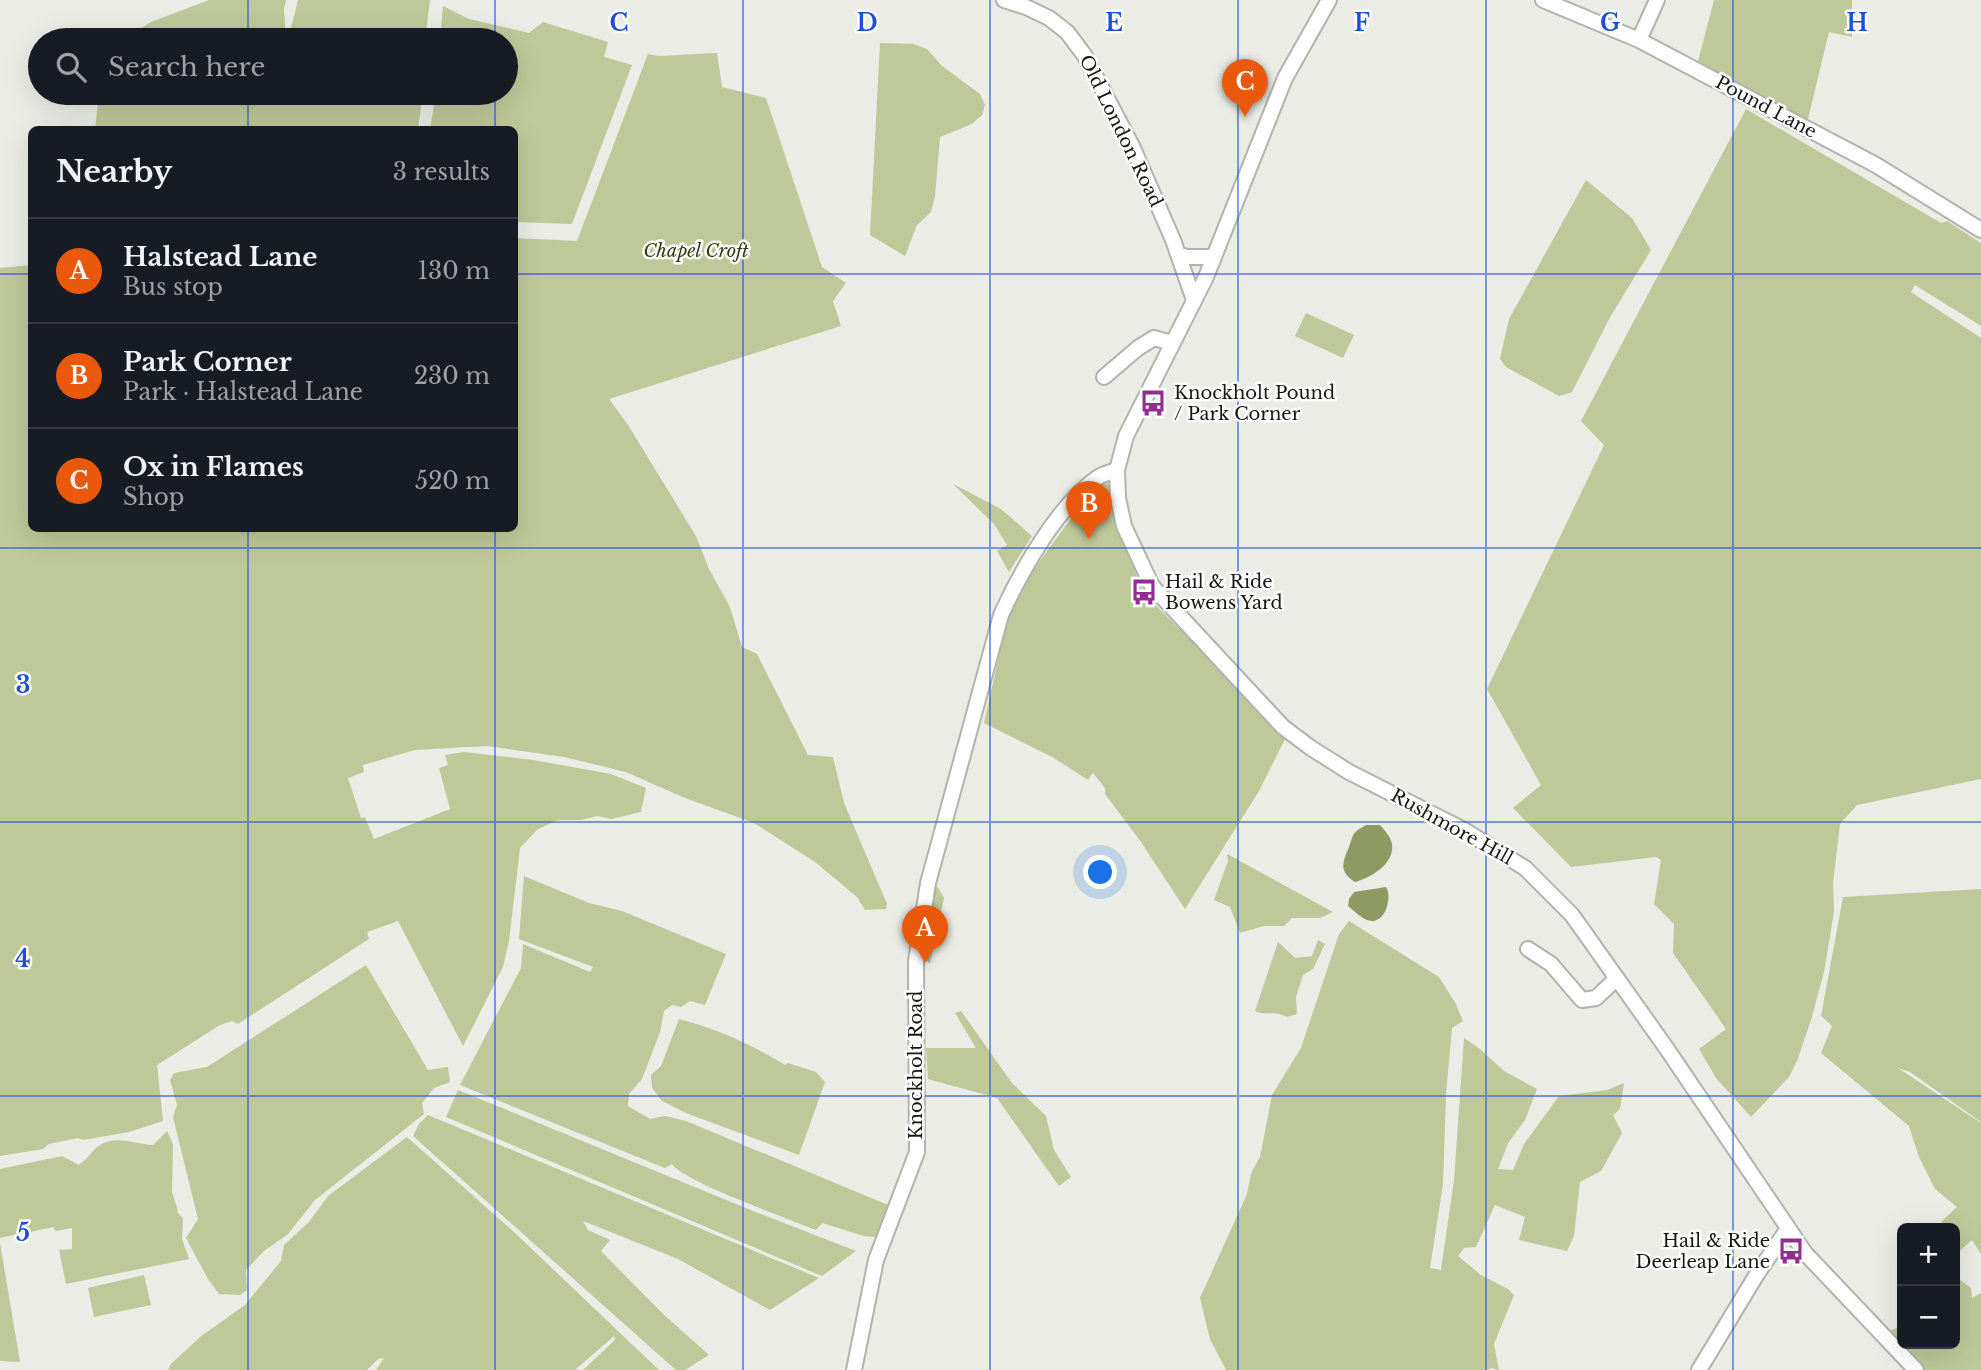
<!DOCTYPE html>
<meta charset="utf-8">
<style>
:root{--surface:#171b24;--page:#20242c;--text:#f1f3f6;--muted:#9ea1a6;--line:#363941;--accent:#ea580c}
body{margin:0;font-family:"Libre Baskerville",serif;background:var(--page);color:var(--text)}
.controls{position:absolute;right:21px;bottom:21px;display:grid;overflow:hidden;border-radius:10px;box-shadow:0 7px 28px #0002}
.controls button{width:63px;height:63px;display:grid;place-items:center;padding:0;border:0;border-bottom:2px solid var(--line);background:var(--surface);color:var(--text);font:35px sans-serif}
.you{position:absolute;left:1101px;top:873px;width:24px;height:24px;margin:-18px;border:5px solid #fff;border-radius:50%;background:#1a73e8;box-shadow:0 0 0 10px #1a73e833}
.badge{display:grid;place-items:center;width:46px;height:46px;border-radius:50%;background:var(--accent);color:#fff;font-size:23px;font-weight:700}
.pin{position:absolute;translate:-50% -58px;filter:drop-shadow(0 2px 4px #0008)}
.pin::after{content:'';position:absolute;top:37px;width:24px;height:21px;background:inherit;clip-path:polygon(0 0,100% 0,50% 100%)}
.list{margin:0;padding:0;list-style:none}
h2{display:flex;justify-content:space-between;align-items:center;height:91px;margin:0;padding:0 28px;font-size:30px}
h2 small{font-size:23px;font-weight:400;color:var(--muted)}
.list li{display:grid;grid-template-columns:46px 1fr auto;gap:21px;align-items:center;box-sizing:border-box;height:105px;padding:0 28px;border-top:2px solid var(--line)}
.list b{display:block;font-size:26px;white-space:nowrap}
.list p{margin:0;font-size:23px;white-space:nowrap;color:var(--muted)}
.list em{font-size:23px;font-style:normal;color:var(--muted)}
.icon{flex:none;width:38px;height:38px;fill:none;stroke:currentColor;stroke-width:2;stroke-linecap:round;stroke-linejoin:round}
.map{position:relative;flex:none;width:1981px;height:1370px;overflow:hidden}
.search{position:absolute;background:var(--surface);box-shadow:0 7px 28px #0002;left:28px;top:28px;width:490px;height:77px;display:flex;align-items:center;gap:18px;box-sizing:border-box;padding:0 24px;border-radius:38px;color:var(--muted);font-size:26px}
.panel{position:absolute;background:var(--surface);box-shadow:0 7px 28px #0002;left:28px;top:126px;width:490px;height:406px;border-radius:10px}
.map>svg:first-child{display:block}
.green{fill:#bec899}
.water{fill:#8e9a62}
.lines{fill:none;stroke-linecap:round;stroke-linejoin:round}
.minor-casing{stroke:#b1b3ac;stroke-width:18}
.minor{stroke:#fff;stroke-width:14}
.grid{fill:none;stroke:#1d4ed8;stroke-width:2;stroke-opacity:0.55}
.labels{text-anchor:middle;stroke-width:5;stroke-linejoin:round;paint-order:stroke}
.street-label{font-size:18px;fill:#171815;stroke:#fff}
.park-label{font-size:18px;font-style:italic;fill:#333b0e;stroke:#fff}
.poi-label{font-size:18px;fill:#171815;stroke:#fff;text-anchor:start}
.grid-label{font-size:23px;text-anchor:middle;font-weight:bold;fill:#1d4ed8;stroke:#fff;stroke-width:5;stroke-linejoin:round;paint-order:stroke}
</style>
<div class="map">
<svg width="1981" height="1370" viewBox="0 0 1981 1370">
<rect width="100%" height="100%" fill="#eaece5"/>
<!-- green -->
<path class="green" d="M209 0H286L284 10 286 40H122L151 22Z
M298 0H430L425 40H288Z
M1714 0H1852V37L1829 32 1807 123 1697 65Z
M443 6 469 19 529 33 543 22 608 42 604 57 632 65 572 224 515 222 514 130 430 129 436 93H506V40H440Z
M880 43 913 44 927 49 942 66 980 94 985 105 982 115 972 124 940 137 935 196 931 212 917 225 905 256 870 235Z
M717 53 722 87 766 98 822 267 846 283 833 301 841 326 609 399 628 425 696 536 709 569 730 607 742 647 757 654 808 755 833 757 844 803 887 904 886 909 865 910 857 897 815 862 754 823 685 798 626 772 564 757 487 746 415 750 363 765 364 772 348 778 361 818 365 817 374 839 450 809 439 768 448 765 445 755 464 752 533 760 611 774 646 788 641 812 611 819 597 816 581 820H558L538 829 520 848 509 941 503 967 463 1046 398 921 367 932 369 939 238 1024 232 1021 220 1025 157 1065 163 1121 129 1132 83 1140 78 1138 49 1144 43 1149 0 1156V268L31 265 32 528H514L515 238 577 241 648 54 659 56Z
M99 93H423L418 129H95Z
M1746 109 1941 223 1947 221 1981 243V326L1915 285 1911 292 1981 338V779L1857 805 1840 824 1833 882 1834 912 1824 972 1811 1020 1797 1061 1789 1077 1751 1117 1716 1078 1699 1049 1726 1029 1673 953 1674 924 1654 904 1661 860 1656 857 1571 867 1513 808 1541 785 1487 689 1604 445 1581 421Z
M1586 180 1632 218 1651 250 1609 319 1572 392 1559 396 1506 367 1500 359 1509 319Z
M1306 313 1354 335 1343 358 1295 336Z
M1113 483 1116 525 1145 595 1287 735 1259 791 1185 909 1141 842 1105 794V788L1093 773 1088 780 1054 758 984 723 1007 620 1020 588 1089 494 1103 485Z
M953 484 1001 509 1032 536 1009 572 997 551 1007 545 994 524Z
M1227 854 1333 912 1320 918H1292L1284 926H1264L1240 933 1230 907 1214 900 1228 861Z
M524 876 589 903 622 911 726 954 705 1005 690 1001 681 1007 672 1005 664 1011 660 1032 642 1079 629 1094 628 1106 650 1119 665 1116 686 1121 888 1205 877 1237 864 1236 822 1223 816 1230C790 1219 684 1182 672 1164L665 1168 460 1085 521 968 523 944 590 972 593 967 519 939Z
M935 883 944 898 930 963 921 958Z
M1981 889V1122L1910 1072 1898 1068 1981 1123V1254L1972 1240 1955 1255V1228H1940L1942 1221 1957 1207 1935 1189 1919 1157 1909 1126 1821 1053 1832 1026 1821 1016 1843 897Z
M1349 921 1439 977 1456 1004 1463 1021 1452 1028 1446 1094 1443 1184 1430 1268 1441 1270 1454 1180 1464 1038 1480 1049 1504 1071 1537 1089 1525 1120 1508 1143 1498 1169 1513 1170 1524 1144 1559 1096 1607 1090 1624 1083 1620 1109 1613 1115 1622 1133 1601 1171 1580 1182 1574 1236 1567 1251 1519 1240 1525 1217 1495 1205 1476 1247 1464 1248 1458 1256 1481 1275 1508 1289 1514 1295 1494 1344 1499 1370 1492 1368 1486 1370H1226L1210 1339 1200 1298 1247 1194 1251 1173 1260 1157 1272 1095 1301 1048 1339 934Z
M1318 940 1325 944 1313 969 1303 975 1296 997 1297 1014 1287 1017C1274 1010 1266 1016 1255 1011L1278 942 1295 958 1312 956Z
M366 965 428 1070 448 1067 450 1082 434 1088 422 1103 424 1114 315 1200 288 1234 264 1251 246 1270 247 1290 240 1295 219 1294 208 1279 186 1238 198 1219 173 1117 177 1105 170 1080 174 1073 207 1067Z
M961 1011 1012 1083 1046 1116 1054 1150 1071 1177 1059 1186 997 1098 928 1079 926 1048H976L955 1013Z
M679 1019C715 1028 753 1045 785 1065L788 1063 816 1072 825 1082 799 1155 686 1113 662 1101 652 1088 651 1075 661 1066Z
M458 1090 758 1213 856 1251 822 1276 446 1117Z
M428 1115 819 1278 770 1310 678 1259 583 1221 588 1230 610 1240 601 1251 662 1313 709 1355 685 1370H676L413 1136 419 1124Z
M167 1131 173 1144 172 1192 178 1211 177 1212 183 1218 182 1239 189 1259 66 1284 59 1250 72 1249V1228L55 1231 54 1227 0 1238V1169L62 1156 79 1165C86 1160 90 1154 96 1148 113 1133 134 1144 153 1145Z
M407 1137 515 1233 659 1370H583L615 1340 614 1336 575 1370H376L384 1358 378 1359 367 1370H168L171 1364 200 1337 245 1305 281 1261 284 1245 308 1223 328 1196Z
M0 1243 20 1362 0 1361Z
M144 1275 151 1305 94 1317 88 1288Z
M1955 1276 1971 1288 1972 1298 1981 1293V1370H1921L1886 1333 1902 1325V1344H1955Z"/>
<!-- water -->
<path class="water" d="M1366 825H1380C1385 831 1391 837 1392 844 1395 864 1370 878 1355 882 1338 871 1343 862 1349 847 1354 833 1352 833 1366 825Z
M1386 887C1392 895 1387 920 1373 921 1365 922 1354 911 1348 906L1349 899 1354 892Z"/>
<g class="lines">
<!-- minor casing -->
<g class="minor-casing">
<path id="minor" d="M1004 0 1026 7 1049 18 1067 32 1085 56 1133 148 1173 240 1194 300
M1329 0 1285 78 1206 277 1126 436 1117 470 1118 498 1124 526 1152 586 1283 727 1311 748 1349 772 1464 830 1525 868 1572 915 1667 1049 1805 1253 1916 1370
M1543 0 1639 40 1876 165 1981 230
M1639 40 1657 0
M1179 255 1188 257H1214
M1104 377 1138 348 1154 338 1172 343
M1528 949 1551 964 1582 1000 1596 998 1617 978
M854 1370 876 1260 917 1152 916 961 928 883 1001 615C1021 571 1057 507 1097 478 1103 474 1111 472 1117 470
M1699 1370 1757 1274 1787 1230"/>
</g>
<!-- minor -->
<use href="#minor" class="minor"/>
</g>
<!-- grid -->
<path class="grid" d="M248 0V40M495 0V40M743 0V1370M990 0V1370M1238 0V1370M1486 0V1370M1733 0V1370M248 93V130M495 93V130M0 274H32M514 274H1981M248 528V1370M495 528V1370M0 548H1981M0 822H1981M0 1096H1981"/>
<!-- icons -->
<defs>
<g id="bus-bare" transform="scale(2.1)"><path d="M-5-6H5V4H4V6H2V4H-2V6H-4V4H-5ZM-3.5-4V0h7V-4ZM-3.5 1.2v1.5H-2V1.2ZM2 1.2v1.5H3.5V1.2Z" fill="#932d93" stroke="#fff" stroke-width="2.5" paint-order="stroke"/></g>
</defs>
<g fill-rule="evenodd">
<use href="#bus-bare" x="1153" y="403"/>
<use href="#bus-bare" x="1144" y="592"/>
<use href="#bus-bare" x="1791" y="1251"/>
</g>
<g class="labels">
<!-- street labels -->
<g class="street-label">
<text transform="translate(1766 107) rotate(28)" y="6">Pound Lane</text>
<text transform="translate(1121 131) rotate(64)" y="6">Old London Road</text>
<text transform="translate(1452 827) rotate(29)" y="6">Rushmore Hill</text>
<text transform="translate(916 1065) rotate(-90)" y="6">Knockholt Road</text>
</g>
<!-- park labels -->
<g class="park-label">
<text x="696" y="257">Chapel Croft</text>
</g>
<!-- poi labels -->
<g class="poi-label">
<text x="1174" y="399">Knockholt Pound<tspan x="1174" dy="21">/ Park Corner</tspan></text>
<text x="1165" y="588">Hail &amp; Ride<tspan x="1165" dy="21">Bowens Yard</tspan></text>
<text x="1770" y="1247" text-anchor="end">Hail &amp; Ride<tspan x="1770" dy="21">Deerleap Lane</tspan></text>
</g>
</g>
<g class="grid-label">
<text x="619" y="31">C</text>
<text x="867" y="31">D</text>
<text x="1114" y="31">E</text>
<text x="1362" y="31">F</text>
<text x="1610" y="31">G</text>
<text x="1857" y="31">H</text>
<text x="23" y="693">3</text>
<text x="23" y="967">4</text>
<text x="23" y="1241">5</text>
</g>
</svg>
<div class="controls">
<button>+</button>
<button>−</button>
</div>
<div class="you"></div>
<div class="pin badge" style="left:925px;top:963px">A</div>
<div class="pin badge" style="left:1089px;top:539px">B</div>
<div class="pin badge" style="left:1245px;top:117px">C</div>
<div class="search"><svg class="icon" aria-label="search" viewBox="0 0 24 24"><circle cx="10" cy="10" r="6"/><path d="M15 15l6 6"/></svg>Search here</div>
<section class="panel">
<h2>Nearby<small>3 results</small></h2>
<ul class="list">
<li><span class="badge">A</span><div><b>Halstead Lane</b><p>Bus stop</p></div><em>130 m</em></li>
<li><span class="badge">B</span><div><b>Park Corner</b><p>Park · Halstead Lane</p></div><em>230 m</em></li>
<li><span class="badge">C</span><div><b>Ox in Flames</b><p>Shop</p></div><em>520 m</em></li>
</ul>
</section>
</div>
